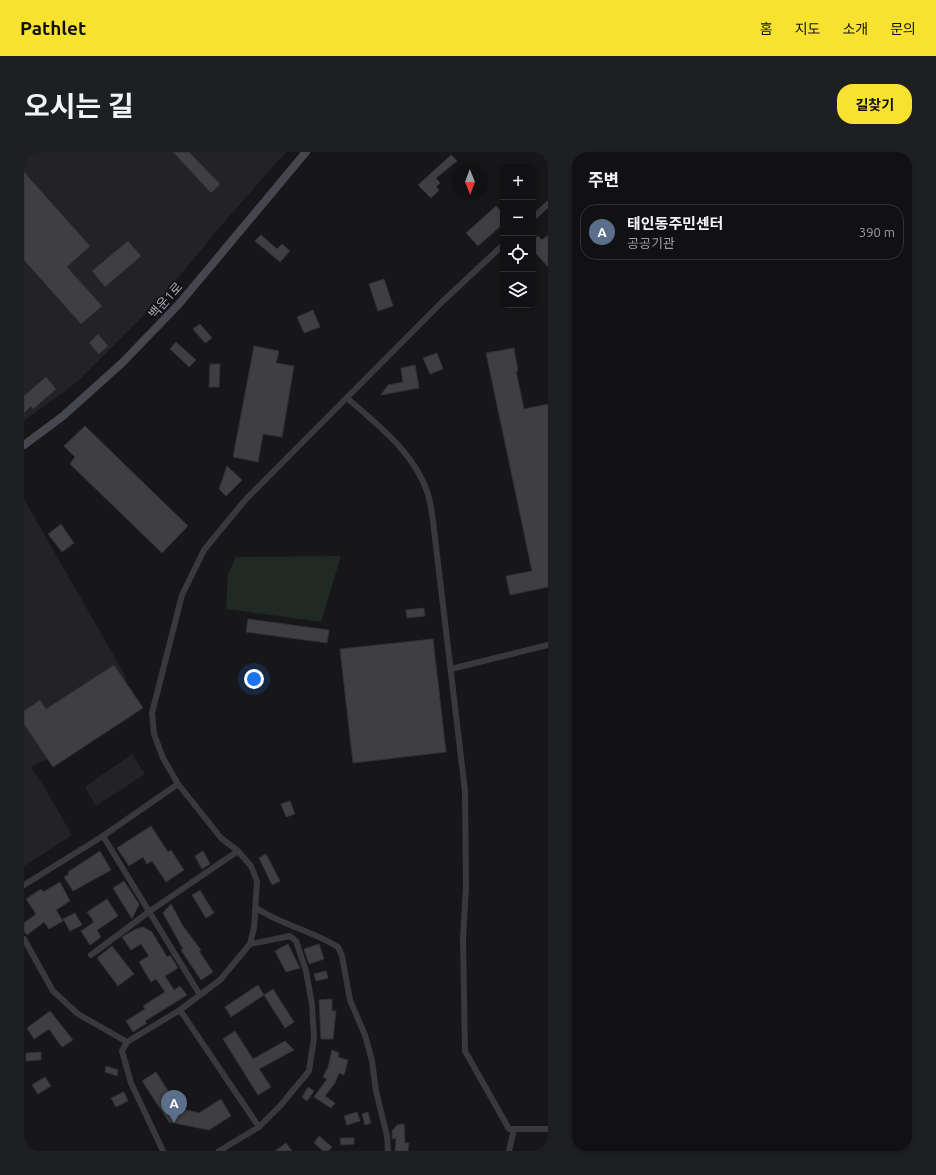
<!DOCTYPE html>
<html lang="ko">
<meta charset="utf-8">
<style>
:root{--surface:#111113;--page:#1e1f21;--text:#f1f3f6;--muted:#9c9da0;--line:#303133;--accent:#f8e230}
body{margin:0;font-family:Ubuntu,"Noto Sans KR",sans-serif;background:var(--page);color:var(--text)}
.controls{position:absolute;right:12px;top:12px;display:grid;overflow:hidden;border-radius:8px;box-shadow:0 2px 6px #0003}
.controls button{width:36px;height:36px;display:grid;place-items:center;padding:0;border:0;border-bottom:1px solid var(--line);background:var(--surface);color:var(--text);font:20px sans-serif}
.compass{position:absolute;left:428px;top:12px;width:36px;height:36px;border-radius:50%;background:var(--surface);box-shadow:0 2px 6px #0003;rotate:179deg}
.you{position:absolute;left:230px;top:527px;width:14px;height:14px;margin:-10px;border:3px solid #fff;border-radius:50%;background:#1a73e8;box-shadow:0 0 0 6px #1a73e833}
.badge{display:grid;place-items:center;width:26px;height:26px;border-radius:50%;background:var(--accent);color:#fff;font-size:13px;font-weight:700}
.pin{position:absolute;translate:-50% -33px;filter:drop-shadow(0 1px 2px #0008)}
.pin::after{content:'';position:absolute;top:21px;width:14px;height:12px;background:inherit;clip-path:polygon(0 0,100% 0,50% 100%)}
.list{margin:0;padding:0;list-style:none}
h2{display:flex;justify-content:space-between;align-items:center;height:52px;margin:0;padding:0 16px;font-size:17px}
h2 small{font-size:13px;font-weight:400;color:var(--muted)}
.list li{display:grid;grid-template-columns:26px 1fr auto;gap:12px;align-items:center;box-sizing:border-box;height:56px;margin:0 8px 8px;padding:0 8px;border:1px solid var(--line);border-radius:16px}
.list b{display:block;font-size:15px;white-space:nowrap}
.list p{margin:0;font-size:13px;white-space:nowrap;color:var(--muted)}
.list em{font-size:13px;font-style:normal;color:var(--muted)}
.icon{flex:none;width:22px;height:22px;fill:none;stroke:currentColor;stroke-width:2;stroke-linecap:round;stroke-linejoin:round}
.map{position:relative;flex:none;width:524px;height:999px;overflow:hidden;border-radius:16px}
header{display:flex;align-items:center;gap:24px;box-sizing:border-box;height:56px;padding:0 20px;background:var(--accent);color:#111}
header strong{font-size:19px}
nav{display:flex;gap:22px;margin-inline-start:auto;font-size:14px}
.intro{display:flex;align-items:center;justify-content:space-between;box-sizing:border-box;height:96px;padding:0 24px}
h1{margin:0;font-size:28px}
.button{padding:10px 18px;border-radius:16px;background:var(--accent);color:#111;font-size:14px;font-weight:700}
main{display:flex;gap:24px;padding:0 24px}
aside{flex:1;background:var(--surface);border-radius:16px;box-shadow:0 2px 6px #0003}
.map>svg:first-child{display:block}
.built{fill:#232326}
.green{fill:#202923}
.building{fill:#3e3e43;stroke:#323135}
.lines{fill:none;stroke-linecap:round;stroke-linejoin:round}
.minor{stroke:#38383e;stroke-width:6}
.secondary{stroke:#46464e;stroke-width:8}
.labels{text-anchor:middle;stroke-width:3.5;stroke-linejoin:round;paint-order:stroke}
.street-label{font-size:13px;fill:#a8aab9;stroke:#121214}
</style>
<header>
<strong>Pathlet</strong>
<nav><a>홈</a><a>지도</a><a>소개</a><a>문의</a></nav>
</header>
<div class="intro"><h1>오시는 길</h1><a class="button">길찾기</a></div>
<main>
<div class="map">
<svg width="524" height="999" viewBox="0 0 524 999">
<rect width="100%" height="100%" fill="#171719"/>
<!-- built -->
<path class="built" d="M0 0H262L195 76 139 144 53 230 0 269Z
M0 347 102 525V568L7 615 19 633 48 683 0 714Z
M108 602 121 622 72 654 61 635Z"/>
<!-- green -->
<path class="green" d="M317 404 297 470 202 457 204 422 212 405Z"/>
<!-- building -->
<path class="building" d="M149 0H165L196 32 187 41Z
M427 3 433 9 412 26 416 31 412 35 415 38 407 46 394 33Z
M0 20 66 94 43 115 78 154 57 172 0 108Z
M472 54 479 61V72L454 94 442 81Z
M237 83 253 97 258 92 266 99 256 110 231 89Z
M524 83V115L509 98V88L514 84 518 88Z
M104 89 117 104 81 135 68 119Z
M360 127 369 154 354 159 345 132Z
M289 158 296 175 280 181 273 165Z
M176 172 188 186 181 191 169 177Z
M74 182 84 194 75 202 65 191Z
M152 190 172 208 165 215 146 197Z
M230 194 255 199 252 211 270 214 258 285 239 282 234 310 209 305Z
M490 196 494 219H492L500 257 524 252V435L486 443 482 424 508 419 462 201Z
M413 201 419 217 406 222 399 206Z
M186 212H196L195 235H185Z
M391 213 395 236 357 243 364 233 379 230 377 216Z
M22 225 32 237 9 257 7 254 0 261V244Z
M61 274 164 374 138 401 46 312 51 305 40 294Z
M203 314 218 328 202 344 195 337Z
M37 372 50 391 38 400 24 382Z
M400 456 401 464 383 466 382 458Z
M224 467 305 478 303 491 222 480Z
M409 487 422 600 329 611 316 497Z
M90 513 119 556 29 615 0 572V559L16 548 22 557Z
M266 649 271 662 262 665 257 652Z
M127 674 144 700 147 698 160 718 142 730 128 709 123 712 119 705 105 714 93 696Z
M76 699 87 718 49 739 40 725 45 722 44 720Z
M179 699 186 712 178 717 171 704Z
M242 702 256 729 248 733 235 706Z
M100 729 115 752 108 767 89 736Z
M36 730 46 749 32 758 39 769 25 777 20 770 3 783 0 779V771L12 762 2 747 17 737 19 740Z
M176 738 190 761 182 766 168 743Z
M83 747 94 764 73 778 77 785 66 793 57 779 70 770 63 760Z
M147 752 159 774 177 798 175 799 189 820 177 828 157 798 159 797 139 761Z
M51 761 58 773 46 779 39 767Z
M119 775 128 780 143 805 146 803 154 816 141 824 150 838 156 834 163 843 121 869 123 871 109 880 102 869 121 857 119 854 141 840 132 827 127 830 115 810 125 804 117 792 107 798 98 785 112 777Z
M264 792 276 816 262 820 251 799Z
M295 792 300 807 285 812 280 797Z
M88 794 110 822 94 834 73 806Z
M302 819 304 826 292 829 290 822Z
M234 833 240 843 207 865 201 855Z
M249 837 270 870 261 876 240 843Z
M308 847V859H312L309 887H297L295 848Z
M26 859 49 888 38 895 25 877 10 887 3 876Z
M211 879 229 907 261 889 270 898 235 917 247 935 234 943 199 887Z
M308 898 315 901 314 905 324 908 320 923 315 921 311 931 301 944 311 951 307 956 290 945 303 927 299 925 304 915Z
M17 900V908L2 909V901Z
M82 914 94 918 93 924 81 920Z
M132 920 155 956 175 961 197 947 207 964 185 978 145 970 118 929Z
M21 925 27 934 14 942 8 933Z
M284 935 290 939 283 949 278 945Z
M100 940 104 949 92 955 87 946Z
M333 960 336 969 323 973 320 964Z
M344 960 347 971 341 973 338 962Z
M380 972 381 991H385L384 999H371L372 986 368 987V979L373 973Z
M295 984 308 995 304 999H299L290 991Z
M316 986H330V992L317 993Z
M262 991 268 999H251Z"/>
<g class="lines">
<!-- minor -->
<path class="minor" d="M509 66 524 52
M323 246C354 273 391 301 404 342 406 350 408 360 409 369L441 639 442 735 439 787 441 899 485 977H524
M427 517 524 493
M79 684 176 843
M0 733 79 684 154 632 139 606 130 582 128 561 158 443 180 398 222 347 419 149 479 93
M232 756C258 773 288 779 314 795L318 804 326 848 341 883 348 909 352 939 363 984 364 999
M0 787 29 839 54 862 103 890 156 858 196 828 226 792 230 776 233 729 227 714 214 699 197 686 154 632
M67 803 126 759 214 699
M156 858 235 975
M103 890 98 899 107 931 139 999
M195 999 235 975 256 954 285 919 290 886 288 852 282 819 272 789 266 784 226 792
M485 999 490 977"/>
<!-- secondary -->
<path class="secondary" d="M0 293 39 264 98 211 155 152 282 0"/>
</g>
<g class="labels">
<!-- street labels -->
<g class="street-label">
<text transform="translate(141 148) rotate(-48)" y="5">백운1로</text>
</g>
</g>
</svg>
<div class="controls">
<button>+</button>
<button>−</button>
<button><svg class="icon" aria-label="locate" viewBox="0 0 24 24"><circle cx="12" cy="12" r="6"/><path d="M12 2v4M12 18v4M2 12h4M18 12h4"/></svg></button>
<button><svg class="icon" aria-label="layers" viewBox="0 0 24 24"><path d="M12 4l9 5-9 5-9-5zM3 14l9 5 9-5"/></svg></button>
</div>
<svg class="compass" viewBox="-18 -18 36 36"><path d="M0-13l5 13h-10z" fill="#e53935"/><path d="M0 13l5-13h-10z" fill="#9c9da0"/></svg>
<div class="you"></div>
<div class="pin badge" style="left:150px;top:971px;background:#5c6f8a">A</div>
</div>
<aside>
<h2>주변<small></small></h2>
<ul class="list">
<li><span class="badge" style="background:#5c6f8a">A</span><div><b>태인동주민센터</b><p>공공기관</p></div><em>390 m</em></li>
</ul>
</aside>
</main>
